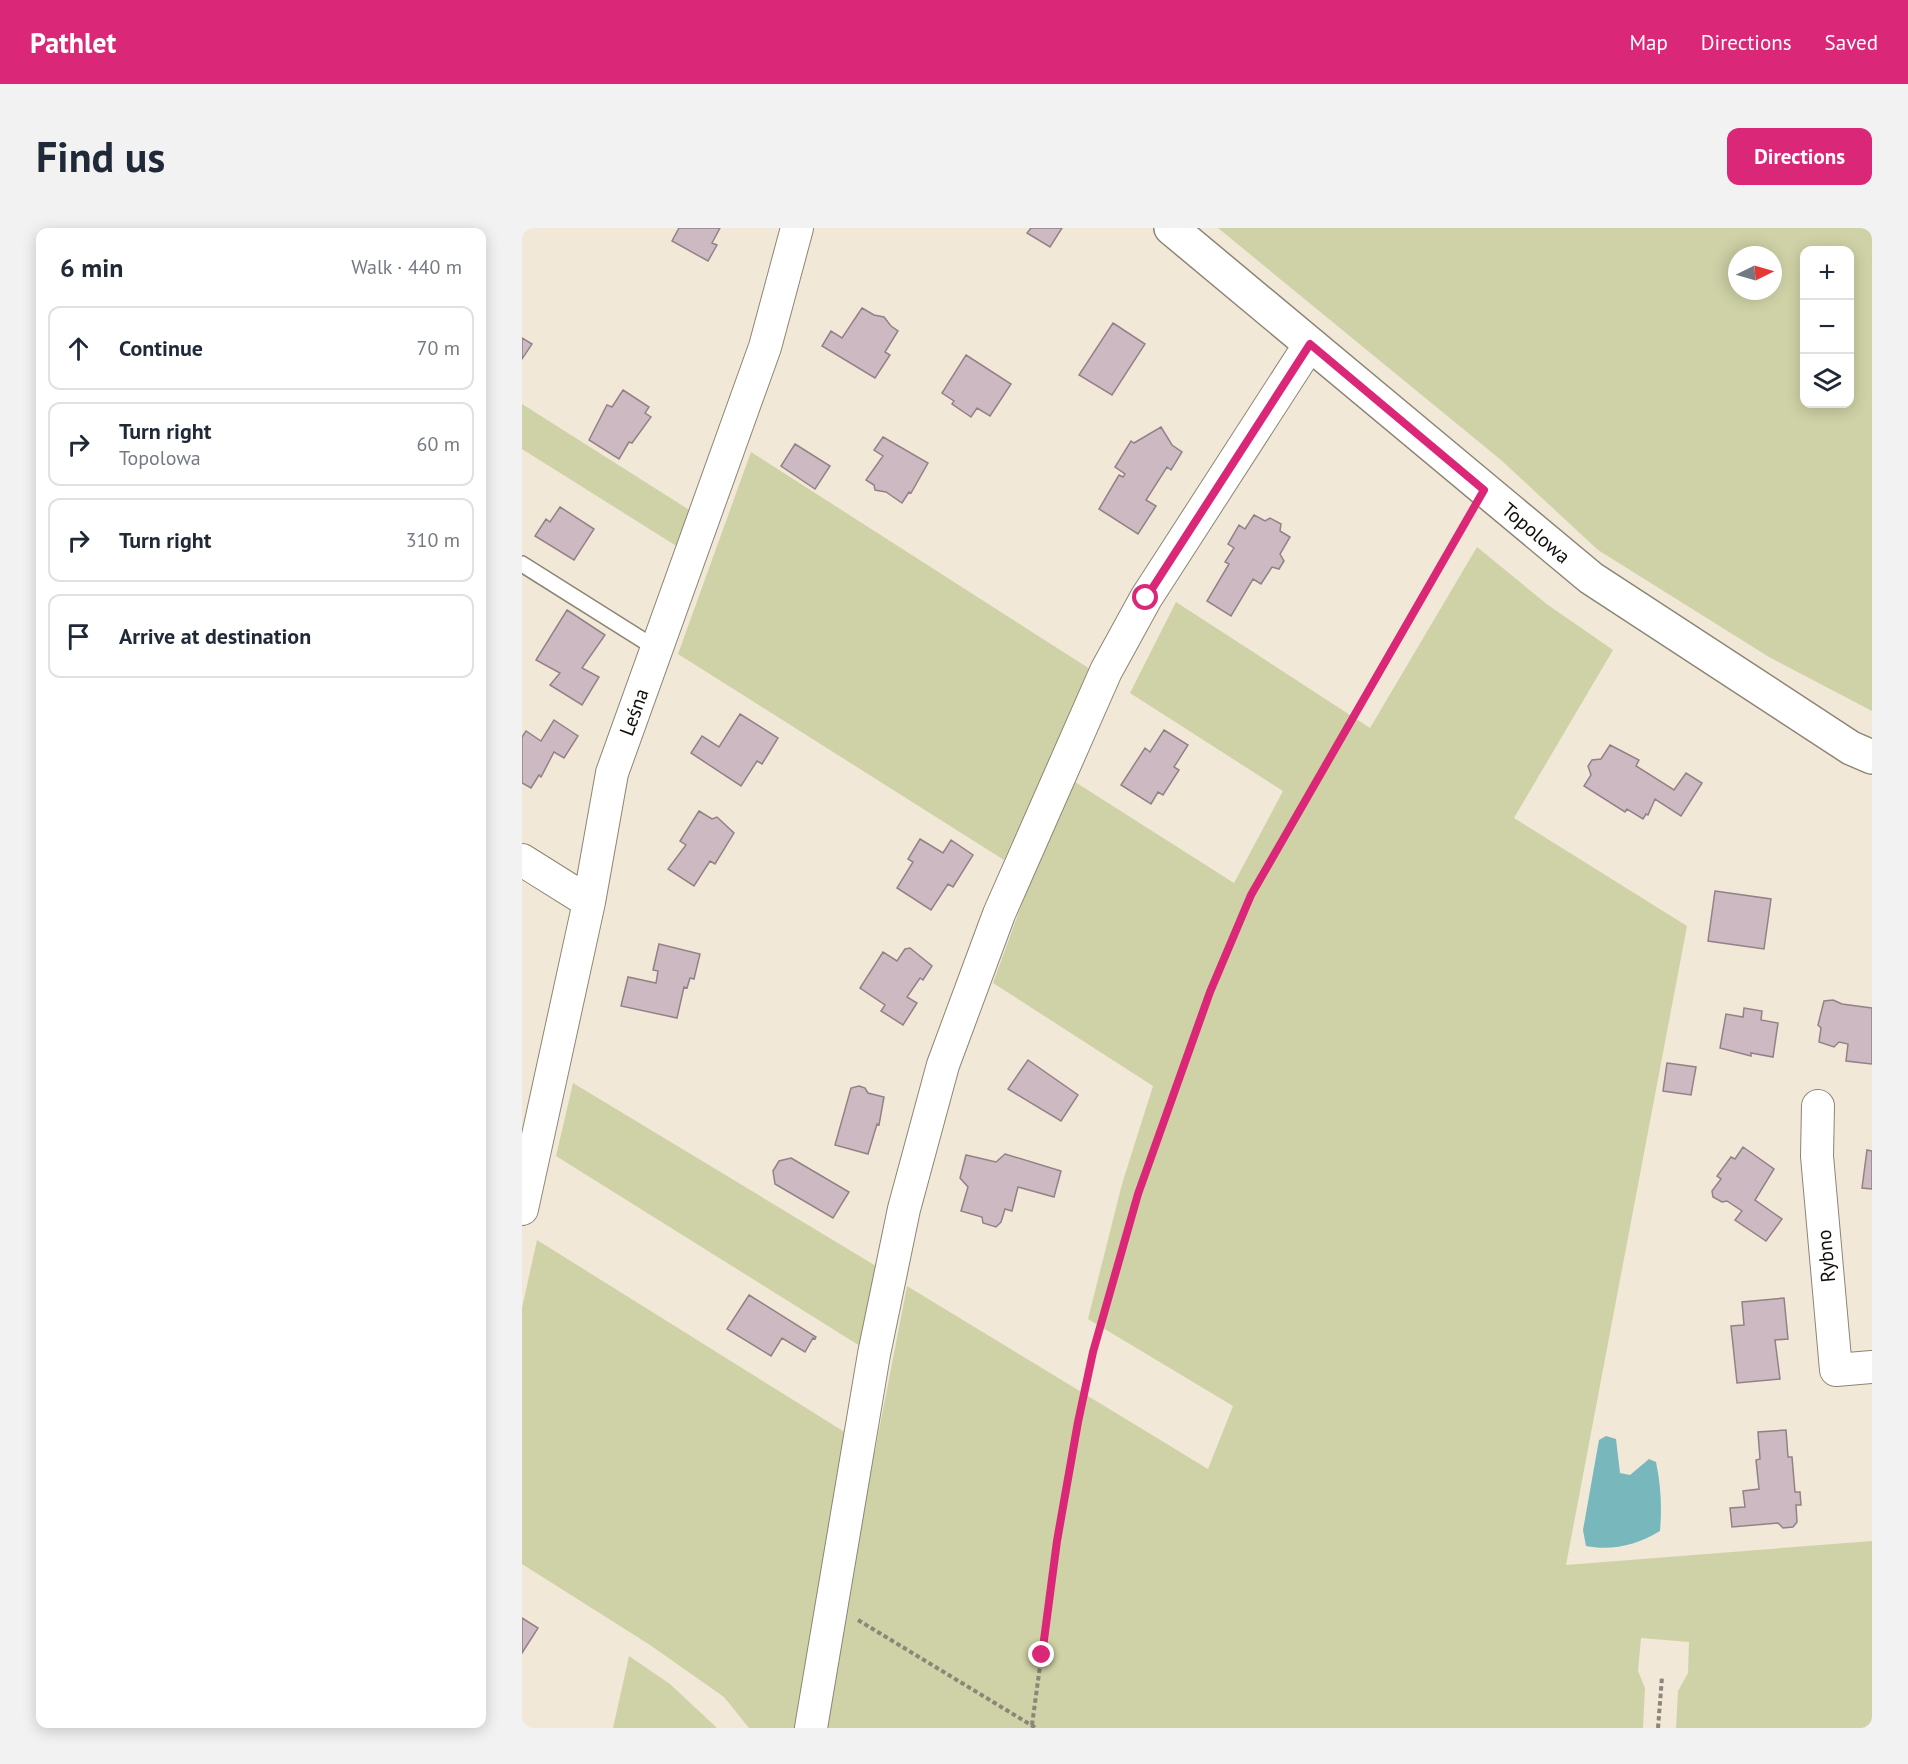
<!DOCTYPE html>
<meta charset="utf-8">
<style>
:root{--surface:#fff;--page:#f2f2f3;--text:#1f2937;--muted:#747a83;--line:#e0e1e3;--accent:#db2777}
body{margin:0;font-family:"PT Sans",sans-serif;background:var(--page);color:var(--text)}
.controls{position:absolute;right:18px;top:18px;display:grid;overflow:hidden;border-radius:12px;box-shadow:0 3px 15px #0003}
.controls button{width:54px;height:54px;display:grid;place-items:center;padding:0;border:0;border-bottom:2px solid var(--line);background:var(--surface);color:var(--text);font:30px sans-serif}
.compass{position:absolute;left:1206px;top:18px;width:54px;height:54px;border-radius:50%;background:var(--surface);box-shadow:0 3px 15px #0003;rotate:85deg}
.stop{position:absolute;width:18px;height:18px;margin:-14px;border:4px solid #db2777;border-radius:50%;background:#fff}
.stop.end{background:#db2777;border-color:#fff;box-shadow:0 2px 6px #0008}
.list{margin:0;padding:0;list-style:none}
h2{display:flex;justify-content:space-between;align-items:center;height:78px;margin:0;padding:0 24px;font-size:26px}
h2 small{font-size:20px;font-weight:400;color:var(--muted)}
.list li{display:grid;grid-template-columns:39px 1fr auto;gap:18px;align-items:center;box-sizing:border-box;height:84px;margin:0 12px 12px;padding:0 12px;border:2px solid var(--line);border-radius:12px}
.list b{display:block;font-size:22px;white-space:nowrap}
.list p{margin:0;font-size:20px;white-space:nowrap;color:var(--muted)}
.list em{font-size:20px;font-style:normal;color:var(--muted)}
.icon{flex:none;width:33px;height:33px;fill:none;stroke:currentColor;stroke-width:2;stroke-linecap:round;stroke-linejoin:round}
.map{position:relative;flex:none;width:1350px;height:1500px;overflow:hidden;border-radius:12px}
header{display:flex;align-items:center;gap:36px;box-sizing:border-box;height:84px;padding:0 30px;background:var(--accent);color:#fff}
header strong{font-size:28px}
nav{display:flex;gap:33px;margin-inline-start:auto;font-size:21px}
.intro{display:flex;align-items:center;justify-content:space-between;box-sizing:border-box;height:144px;padding:0 36px}
h1{margin:0;font-size:42px}
.button{padding:15px 27px;border-radius:12px;background:var(--accent);color:#fff;font-size:21px;font-weight:700}
main{display:flex;gap:36px;padding:0 36px}
aside{flex:1;background:var(--surface);border-radius:12px;box-shadow:0 3px 15px #0003}
.map>svg:first-child{display:block}
.green{fill:#cfd2a6;fill-rule:evenodd}
.water{fill:#78b8bd}
.building{fill:#cdb9c1;stroke:#948188;stroke-width:1.5}
.lines{fill:none;stroke-linecap:round;stroke-linejoin:round}
.lane-casing{stroke:#8d8574;stroke-width:18}
.street-casing{stroke:#8d8574;stroke-width:34}
.secondary-casing{stroke:#8d8574;stroke-width:36}
.path{stroke:#8c8579;stroke-width:4;stroke-dasharray:4.5 3;stroke-linecap:butt}
.lane{stroke:#fff;stroke-width:15}
.street{stroke:#fff;stroke-width:32}
.secondary{stroke:#fff;stroke-width:33}
.route{stroke:#db2777;stroke-width:8}
.labels{text-anchor:middle;stroke-width:4.5;stroke-linejoin:round;paint-order:stroke}
.street-label{font-size:20px;fill:#120f09;stroke:#fff}
</style>
<header>
<strong>Pathlet</strong>
<nav><a>Map</a><a>Directions</a><a>Saved</a></nav>
</header>
<div class="intro"><h1>Find us</h1><a class="button">Directions</a></div>
<main>
<aside>
<h2>6 min<small>Walk · 440 m</small></h2>
<ul class="list">
<li><svg class="icon" aria-label="ahead" viewBox="0 0 24 24"><path d="M12 20V5M6 11l6-6 6 6"/></svg><div><b>Continue</b></div><em>70 m</em></li>
<li><svg class="icon" aria-label="right" viewBox="0 0 24 24"><path d="M7 20v-9h11M14 6l5 5-5 5"/></svg><div><b>Turn right</b><p>Topolowa</p></div><em>60 m</em></li>
<li><svg class="icon" aria-label="right" viewBox="0 0 24 24"><path d="M7 20v-9h11M14 6l5 5-5 5"/></svg><div><b>Turn right</b></div><em>310 m</em></li>
<li><svg class="icon" aria-label="arrive" viewBox="0 0 24 24"><path d="M6 21V4h12l-3 4 3 4H6"/></svg><div><b>Arrive at destination</b></div></li>
</ul>
</aside>
<div class="map">
<svg width="1350" height="1500" viewBox="0 0 1350 1500">
<rect width="100%" height="100%" fill="#f1e8d7"/>
<!-- green -->
<path class="green" d="M696 0H1350V483L1247 429 1076 322 979 232ZM1282 22H1328V176H1282ZM1215 27H1251V63H1215Z
M0 176 169 283 156 319 0 221Z
M229 224 568 441 482 632 156 426Z
M955 319 1026 377 1091 422 992 590 1165 698 1044 1337 1350 1313V1500H1154L1156 1463 1166 1445 1167 1414 1119 1410 1116 1443 1123 1460 1121 1500H227L202 1469 128 1417 0 1336V1080L15 1012 353 1223 385 1058 686 1241 711 1178 566 1091 600 956 631 858 471 755 509 651 550 552 712 655 761 563 608 465 654 374 848 500Z
M51 855 354 1038 338 1118 34 928Z
M107 1428 148 1456 195 1500H91Z"/>
<!-- water -->
<path class="water" d="M1084 1208 1094 1211 1098 1245 1108 1247 1127 1231 1134 1234C1139 1258 1140 1279 1138 1303 1115 1317 1090 1323 1064 1318L1061 1302 1077 1212Z"/>
<!-- building -->
<path class="building" d="M157 0H198L190 15 195 17 186 33 150 13Z
M509 0H540L528 19 505 5Z
M340 80 352 87 362 89 369 98 376 103 363 124 368 127 353 150 300 118 309 103 320 110Z
M591 95 623 116 590 167 557 147Z
M0 110 10 116 0 131Z
M444 127 489 156 468 188 455 180 449 189 430 176 432 173 420 165Z
M101 162 127 179 123 185 129 189 110 215 107 214 97 231 67 212 85 177 90 179Z
M639 199 650 217 660 224 649 242 645 239 624 272 634 278 616 306 577 281 597 247 601 249 603 246 593 239 609 213 612 215Z
M361 209 406 235 389 265 387 264 380 275 364 264 353 262 352 257 344 252 361 228 352 222Z
M273 216 308 238 293 261 259 238Z
M38 279 72 301 52 332 13 308 24 291 28 294Z
M732 287 743 293 748 290 759 296 758 303 768 309 758 326 762 333 757 341 750 339 739 356 731 351 709 388 685 373 707 336 703 334 712 320 706 316 717 297 723 301Z
M45 382 83 407 60 440 77 449 60 477 28 457 38 445 14 432Z
M218 486 256 510 240 536 235 533 219 558 169 525 180 508 197 519Z
M32 492 56 508 42 530 32 524 19 549 17 547 9 560 0 555V509L4 503 19 513Z
M642 502 666 517 652 539 657 542 641 567 636 564 629 576 599 557 623 520 628 524Z
M1088 517 1117 532 1114 538 1152 562 1164 545 1180 555 1159 588 1133 571 1126 587 1124 586 1121 591 1105 581 1103 584 1062 558 1069 547 1066 538 1070 532 1079 531Z
M177 583 190 591 195 589 212 605 193 636 188 633 172 658 146 641 164 617 158 613Z
M398 611 421 625 429 612 451 627 431 659 426 656 409 682 375 660 391 634 386 631Z
M1193 663 1249 671 1242 721 1186 713Z
M137 716 178 726 172 751 168 750 165 760 162 759 155 790 99 778 106 749 134 755 136 743 131 742Z
M388 720 410 738 401 752 398 750 385 769 395 775 381 797 359 783 363 777 338 760 361 724 375 733 383 721Z
M1311 772 1320 776 1350 780V836L1324 833 1326 816 1317 814 1312 819 1297 814 1299 800 1296 797 1302 773Z
M1222 780 1240 783 1239 792 1256 795 1251 829 1229 825V828L1198 820 1204 786 1221 789Z
M506 832 556 867 539 893 486 861Z
M1145 835 1174 839 1169 867 1141 863Z
M337 858 343 860 346 865 362 869 357 897 355 896 346 926 313 917 329 860Z
M1221 919 1252 941 1233 972 1260 991 1244 1013 1213 992 1220 983 1205 973 1200 974 1191 969 1190 963 1199 951 1195 948 1209 929 1213 931Z
M1345 922 1350 923V961L1340 960Z
M483 926 539 943 532 969 496 959 490 983 483 981 479 994 474 999 461 995 460 989 439 983 446 959 438 950 444 927 474 934Z
M269 930 327 964 311 990 253 956 251 943 257 933Z
M227 1067 294 1109 293 1111 291 1110 283 1124 260 1110 249 1128 205 1101Z
M1262 1070 1266 1111 1253 1112 1258 1151 1215 1155 1209 1098 1222 1097 1220 1074Z
M1264 1202 1266 1229H1270L1273 1264H1278L1279 1277H1274L1275 1294 1271 1299 1261 1300 1256 1295 1210 1299 1208 1280 1223 1279 1221 1263 1237 1261 1234 1232 1238 1231 1236 1204Z
M0 1390 16 1400 0 1425Z"/>
<g class="lines">
<!-- lane casing -->
<g class="lane-casing">
<path id="lane" d="M0 336 135 421"/>
</g>
<!-- street casing -->
<g class="street-casing">
<path id="street" d="M0 632 67 674
M1296 878 1295 928 1314 1142 1350 1139
M0 981 67 674 90 545 243 119 275 0
M289 1500 352 1126 382 981 421 837 477 686 584 443 624 370 788 116"/>
</g>
<!-- secondary casing -->
<g class="secondary-casing">
<path id="secondary" d="M649 0 1069 350 1329 520 1350 529"/>
</g>
<!-- path -->
<path class="path" d="M336 1392 514 1500
M510 1497 535 1313 556 1194 571 1124 616 966 688 764 729 667 948 286
M1136 1500 1140 1449"/>
<!-- lane -->
<use href="#lane" class="lane"/>
<!-- street -->
<use href="#street" class="street"/>
<!-- secondary -->
<use href="#secondary" class="secondary"/>
</g>
<g class="lines">
<!-- route -->
<path class="route" d="M520 1427 535 1313 556 1194 571 1124 616 966 688 764 729 667 962 262 788 116 624 370"/>
</g>
<g class="labels">
<!-- street labels -->
<g class="street-label">
<text transform="translate(1014 305) rotate(40)" y="7">Topolowa</text>
<text transform="translate(112 484) rotate(-70)" y="7">Leśna</text>
<text transform="translate(1304 1028) rotate(-95)" y="7">Rybno</text>
</g>
</g>
</svg>
<div class="controls">
<button>+</button>
<button>−</button>
<button><svg class="icon" aria-label="layers" viewBox="0 0 24 24"><path d="M12 4l9 5-9 5-9-5zM3 14l9 5 9-5"/></svg></button>
</div>
<svg class="compass" viewBox="-18 -18 36 36"><path d="M0-13l5 13h-10z" fill="#e53935"/><path d="M0 13l5-13h-10z" fill="#747a83"/></svg>
<div class="stop" style="left:624px;top:370px"></div>
<div class="stop end" style="left:520px;top:1427px"></div>
</div>
</main>
